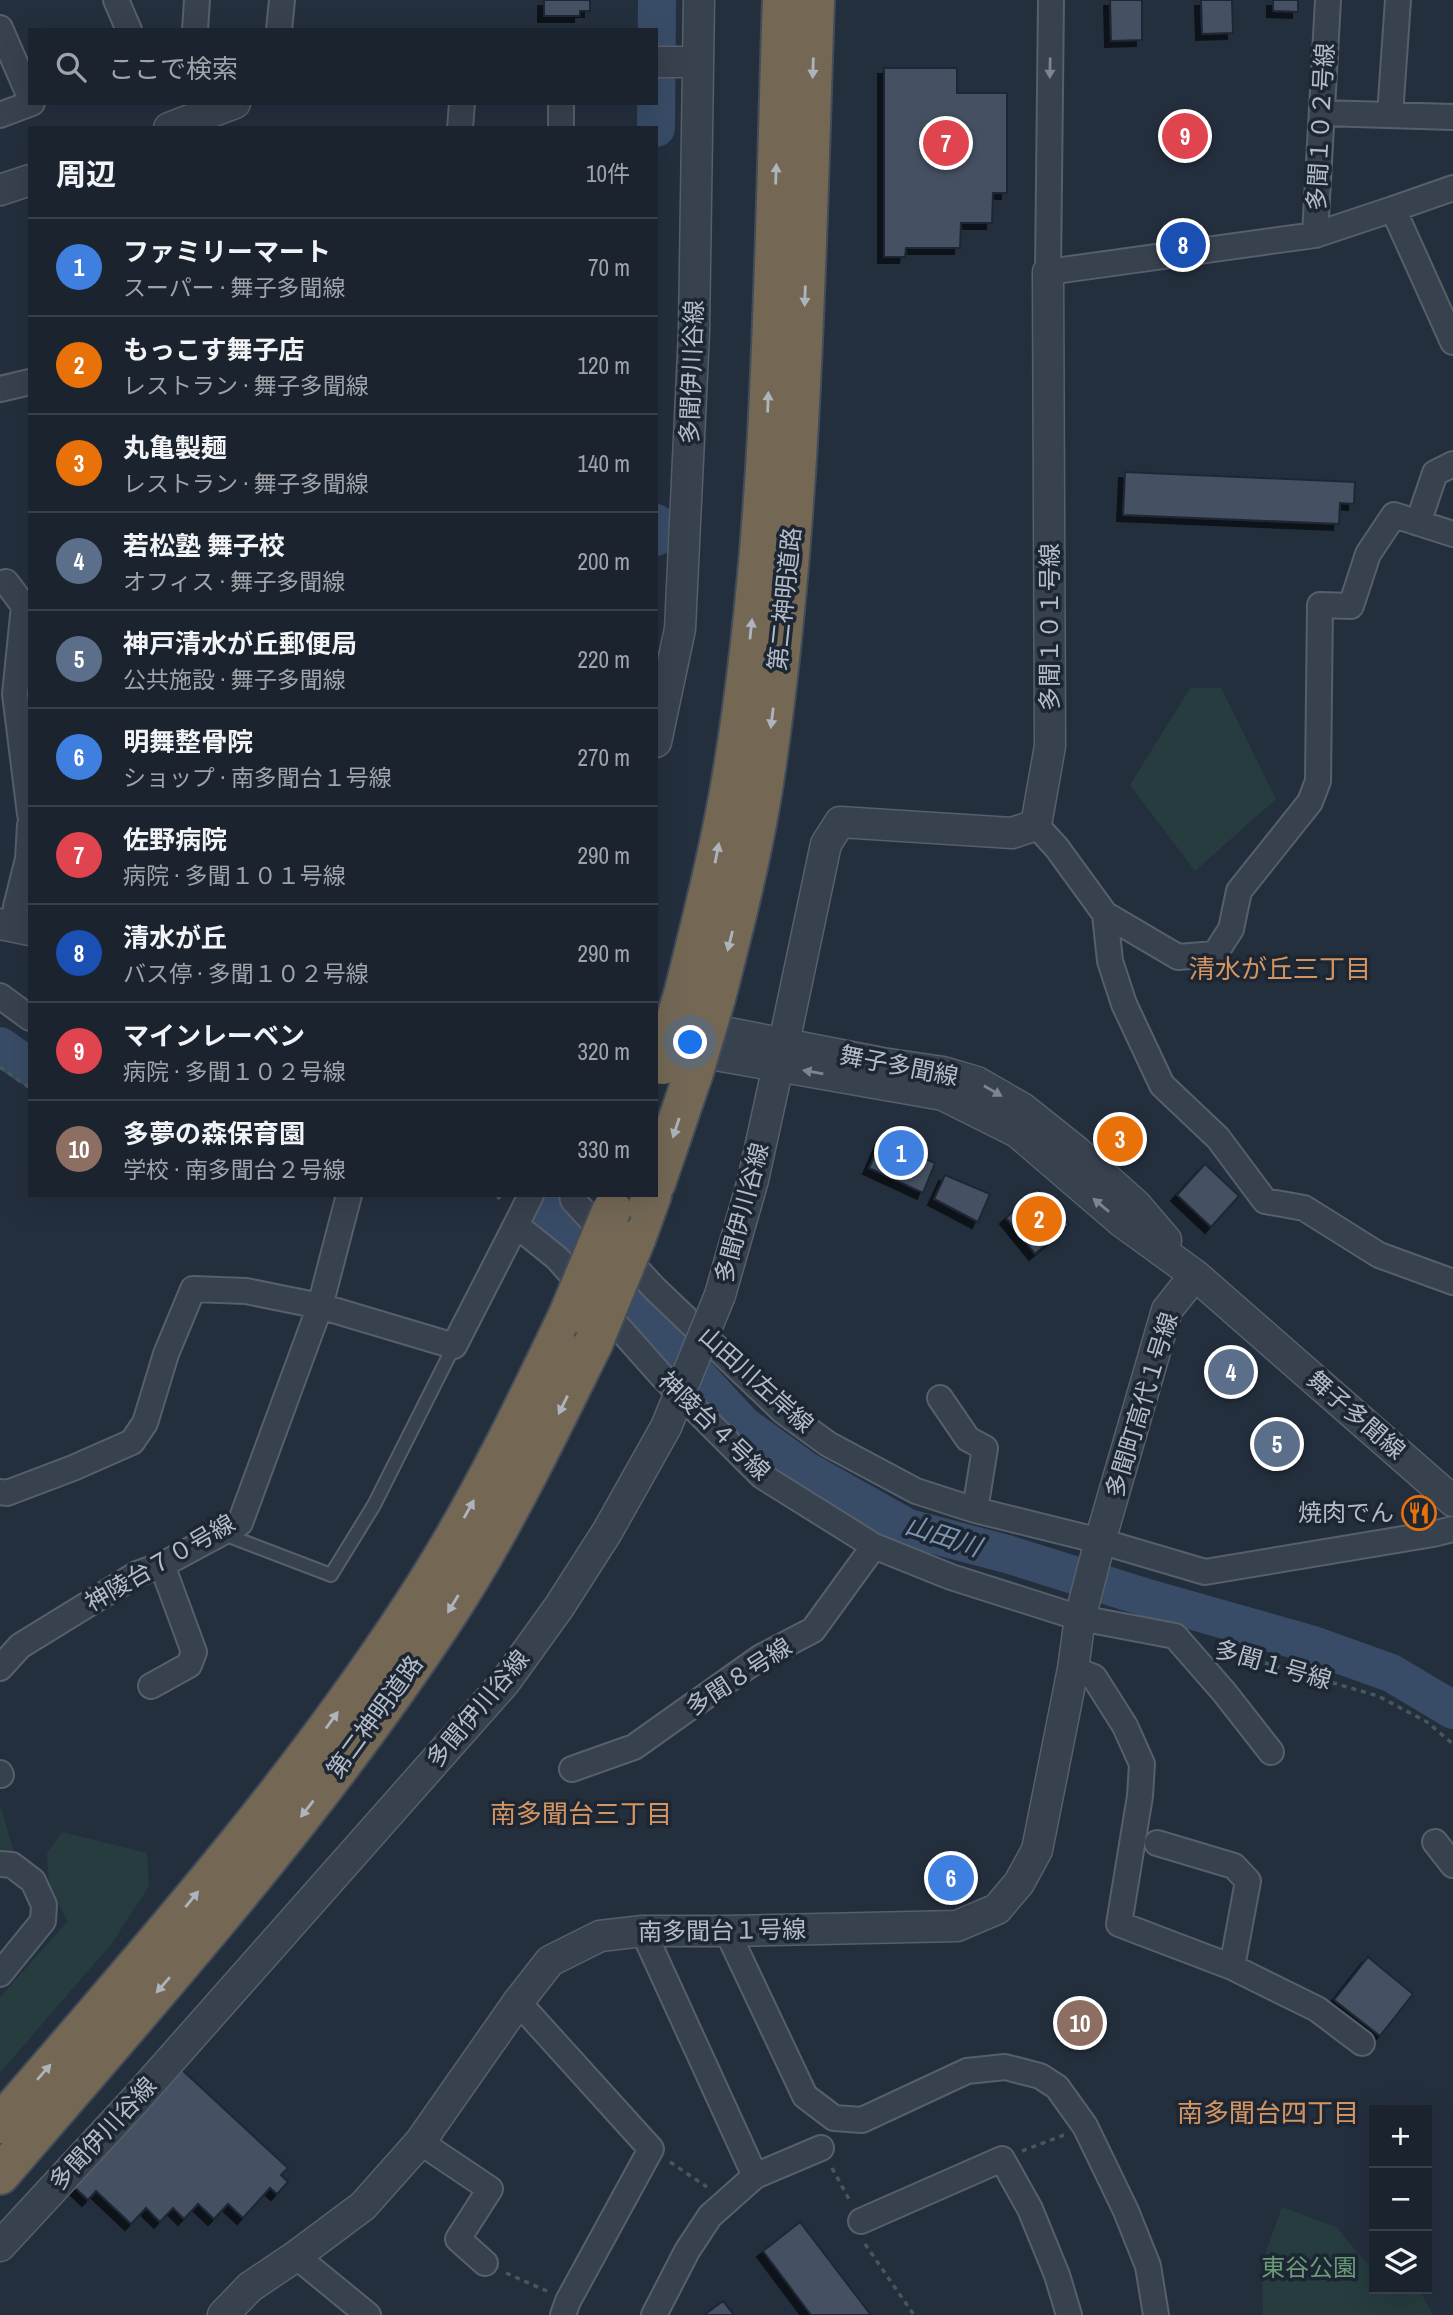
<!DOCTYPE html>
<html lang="ja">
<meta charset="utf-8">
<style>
:root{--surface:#1b232e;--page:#242b36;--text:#f1f3f6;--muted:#a0a4aa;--line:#39404a;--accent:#8ab4f8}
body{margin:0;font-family:"Archivo Narrow","Noto Sans JP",sans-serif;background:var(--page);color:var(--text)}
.controls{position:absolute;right:21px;bottom:21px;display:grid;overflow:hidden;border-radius:0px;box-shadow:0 7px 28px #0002}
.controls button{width:63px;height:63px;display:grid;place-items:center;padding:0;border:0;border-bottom:2px solid var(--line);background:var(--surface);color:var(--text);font:35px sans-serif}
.you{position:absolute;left:691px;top:1043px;width:24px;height:24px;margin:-18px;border:5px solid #fff;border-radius:50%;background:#1a73e8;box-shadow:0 0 0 10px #1a73e833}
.badge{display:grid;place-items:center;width:46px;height:46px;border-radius:50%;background:var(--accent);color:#fff;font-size:23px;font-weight:700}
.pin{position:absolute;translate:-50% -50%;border:4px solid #fff;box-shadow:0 2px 7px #0006}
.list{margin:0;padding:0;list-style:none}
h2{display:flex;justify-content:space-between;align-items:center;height:91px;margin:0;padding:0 28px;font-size:30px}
h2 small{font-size:23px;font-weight:400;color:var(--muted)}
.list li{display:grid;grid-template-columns:46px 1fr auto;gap:21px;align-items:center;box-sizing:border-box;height:98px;padding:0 28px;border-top:2px solid var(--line)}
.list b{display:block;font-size:26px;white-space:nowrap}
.list p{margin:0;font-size:23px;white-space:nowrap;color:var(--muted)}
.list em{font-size:23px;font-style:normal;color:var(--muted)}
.icon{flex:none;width:38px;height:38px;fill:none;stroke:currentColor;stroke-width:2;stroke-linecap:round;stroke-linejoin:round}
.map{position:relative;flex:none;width:1453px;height:2315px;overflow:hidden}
.search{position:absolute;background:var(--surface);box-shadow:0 7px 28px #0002;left:28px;top:28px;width:630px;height:77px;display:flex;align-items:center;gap:18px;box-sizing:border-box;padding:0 24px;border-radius:0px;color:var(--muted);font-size:26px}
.panel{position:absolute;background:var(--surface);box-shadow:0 7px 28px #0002;left:28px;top:126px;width:630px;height:1071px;border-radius:0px}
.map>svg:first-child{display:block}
.green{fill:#263c3f}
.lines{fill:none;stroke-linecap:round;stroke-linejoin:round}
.river{stroke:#394c67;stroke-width:38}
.building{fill:#455162;stroke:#1f2835;stroke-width:2;filter:url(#shadow)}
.service-casing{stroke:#565f6c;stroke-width:16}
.minor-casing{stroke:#565f6c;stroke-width:28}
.tertiary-casing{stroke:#565f6c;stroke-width:33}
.motorway-casing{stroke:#434c59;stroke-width:42}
.path{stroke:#44595c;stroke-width:3.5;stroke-dasharray:5 5;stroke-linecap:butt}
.service{stroke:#38414e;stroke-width:12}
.minor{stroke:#38414e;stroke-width:24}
.tertiary{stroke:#38414e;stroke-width:30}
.motorway{stroke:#746855;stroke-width:38}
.tertiary-bridge-casing{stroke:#565f6c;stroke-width:33;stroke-linecap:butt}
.motorway-bridge-casing{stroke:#434c59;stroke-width:42;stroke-linecap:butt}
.tertiary-bridge{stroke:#38414e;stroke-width:30}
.motorway-bridge{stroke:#746855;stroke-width:38}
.oneway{fill:#aeb4bd}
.oneway2{fill:#7c8592}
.labels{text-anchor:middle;stroke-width:7;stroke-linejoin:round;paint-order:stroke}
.street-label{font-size:24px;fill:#b4bcc9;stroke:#1d2633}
.poi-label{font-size:24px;fill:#b4bcc9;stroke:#1d2633;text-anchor:end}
.park-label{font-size:24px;fill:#6b9a76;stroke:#1d2633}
.neighbourhood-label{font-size:26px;fill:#d59563;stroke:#1d2633}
.water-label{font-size:26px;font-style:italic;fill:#7c92b1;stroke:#1d2633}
</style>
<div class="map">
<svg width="1453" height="2315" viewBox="0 0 1453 2315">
<defs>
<filter id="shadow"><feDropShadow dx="-6" dy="6" stdDeviation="0" flood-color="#0009"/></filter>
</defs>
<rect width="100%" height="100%" fill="#242f3e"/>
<!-- green -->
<path class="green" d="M1190 688H1221L1276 799 1195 871 1130 785Z
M0 1804 14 1853H0Z
M62 1832 147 1853 149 1886 112 1943 0 2073V1997L68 1921 49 1888 47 1853Z
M1282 2207 1336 2227 1374 2272V2289H1419L1433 2315H1263L1262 2263Z"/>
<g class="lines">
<!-- river -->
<path class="river" d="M656 128 657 0
M656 523V537
M0 1046 30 1067
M534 1195 557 1224 743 1425 805 1470 908 1528 1007 1554 1144 1597 1310 1644 1391 1673 1453 1710"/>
</g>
<!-- building -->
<path class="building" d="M544 0H590V11H580V16H544Z
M1110 0H1142V40L1111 41Z
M1201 0H1232L1233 33 1202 34Z
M1273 0H1298V12L1273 11Z
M884 68H957V93H1007V193H993L992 223H961L960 248H906L905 257H884Z
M1125 472 1355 482 1354 504 1340 503 1339 524 1123 515Z
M881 1140 935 1163 923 1193 869 1168Z
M1205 1164 1239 1196 1211 1227 1177 1195Z
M945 1175 990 1194 978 1222 934 1199Z
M1037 1189 1069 1225 1035 1254 1006 1218Z
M1368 1957 1413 1994 1380 2036 1334 2000Z
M180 2068 288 2168 281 2175 288 2182 277 2194 270 2188 243 2218 228 2204 214 2219 198 2204 184 2219 173 2208 160 2222 146 2208 131 2224 96 2191 88 2200 72 2185Z
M800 2222 871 2315H811L763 2251Z
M723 2301 734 2315H704Z"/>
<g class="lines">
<!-- service casing -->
<g class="service-casing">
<path id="service" d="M221 1533 331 1575 374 1505 454 1346"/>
</g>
<!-- minor casing -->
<g class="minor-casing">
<path id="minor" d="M116 0 129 30
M1051 0 1048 272 1315 235 1393 209 1453 342
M0 28 30 97
M195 30 197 0
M279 30 282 0
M1322 113 1453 117
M0 115 32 103
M1390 115 1398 0
M460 128 462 103
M561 128V103
M1393 209 1453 188
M1315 235 1328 0
M0 389 30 382
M1418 523 1435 473 1453 464
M6 582 24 606 15 694 30 814
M1036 825 1057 848 1105 914 1110 961 1124 1004 1162 1085 1218 1138 1265 1201 1304 1208 1379 1255 1453 1282
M1105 914 1178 957 1215 954 1231 929 1239 891 1310 802 1318 781 1320 605 1351 606 1368 554 1394 515 1453 534
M15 927 16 907 28 859 30 825
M0 996 30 1018
M572 1195 573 1200 654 1288 784 1412 828 1444 916 1491 975 1510 1100 1541 1205 1572 1433 1534 1453 1529
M516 1225 531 1195
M940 1398 968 1439 985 1448 975 1510
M0 1492 7 1493 73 1468 132 1442 145 1423 166 1354 193 1289 246 1291 320 1306 454 1346 516 1225 557 1258 661 1375 762 1476 874 1546 951 1577 1080 1618 1175 1636 1224 1692 1271 1752
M0 1668 20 1646 137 1574 162 1565 240 1523 320 1306 349 1195
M1073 1669 1094 1677 1125 1726 1142 1764 1140 1796 1119 1924 1232 1967 1317 2009 1362 2043
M151 1686 189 1665 194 1652 162 1565
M572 1769 634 1747 761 1657 813 1630 874 1546
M0 1773 1 1775
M1435 1842 1453 1865
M1157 1843 1234 1866 1248 1881 1232 1967
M0 1864 12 1865 33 1881 44 1905 43 1921 0 1974
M643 1931 755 2176
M727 1931 805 2096 834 2118 862 2120 967 2071 1005 2067 1040 2076 1057 2087 1085 2126 1126 2211 1148 2266 1156 2315
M518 2002 651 2149 568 2301 563 2315
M420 2142 490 2189 458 2239 485 2263
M861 2221 1002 2159 1030 2209 1057 2275 1069 2315
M296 2256 368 2315
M654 2315 687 2251 710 2216 755 2176 821 2148"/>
</g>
<!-- tertiary casing -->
<g class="tertiary-casing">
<path id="tertiary" d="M656 62H698
M169 128 235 103
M0 190 30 180
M656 742 680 629 694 332 699 0
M0 924 30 930
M688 1025 882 1063 943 1072 977 1082 1022 1108 1076 1151 1136 1205 1166 1240
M784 1043 826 844 840 822 1012 833 1036 825 1050 746 1048 272
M681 1049 943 1095 1017 1132 1122 1222 1195 1275 1453 1501
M720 1295 753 1180 778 1066
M0 2246 137 2098 505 1682 559 1607 607 1532 666 1427
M223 2315 250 2287 296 2256 363 2206 420 2142 518 2002 550 1961 600 1936 643 1931H727L957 1926 997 1909 1019 1883 1037 1850 1073 1669 1080 1618 1100 1541 1167 1310 1195 1275"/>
</g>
<!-- motorway casing -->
<g class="motorway-casing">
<path id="motorway" d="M684 991C702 918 721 844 733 769 774 518 773 255 782 0
M716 998C735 924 754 850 765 776 803 519 806 259 815 0
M656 1183 694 1072
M636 1239 652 1195
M0 2124C150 1950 305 1776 428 1581 481 1496 525 1405 568 1315
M0 2175C157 1992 319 1812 451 1609 505 1525 549 1433 593 1344"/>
</g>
<!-- path -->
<path class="path" d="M0 1067 30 1088
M497 1195 502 1203
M1217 1649 1378 1696 1427 1722 1453 1744
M1022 2151 1064 2135
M670 2162 707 2187
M832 2168 850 2201
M865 2244 914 2315
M506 2273 547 2291"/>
<!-- service -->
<use href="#service" class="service"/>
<!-- minor -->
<use href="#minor" class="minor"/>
<!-- tertiary -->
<use href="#tertiary" class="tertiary"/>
<!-- motorway -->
<use href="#motorway" class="motorway"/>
<!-- tertiary-bridge casing -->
<g class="tertiary-bridge-casing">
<path id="tertiary-bridge" d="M666 1427 720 1295"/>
</g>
<!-- motorway-bridge casing -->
<g class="motorway-bridge-casing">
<path id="motorway-bridge" d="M662 1065 684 991
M694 1072 716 998
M568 1315 612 1209
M593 1344 636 1239"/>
</g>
<!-- tertiary-bridge -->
<use href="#tertiary-bridge" class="tertiary-bridge"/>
<!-- motorway-bridge -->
<use href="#motorway-bridge" class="motorway-bridge"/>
</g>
<!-- one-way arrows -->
<defs><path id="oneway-solid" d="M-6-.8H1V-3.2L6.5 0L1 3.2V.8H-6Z" transform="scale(1.75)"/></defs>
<g class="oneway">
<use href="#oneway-solid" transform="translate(813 68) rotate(92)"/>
<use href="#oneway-solid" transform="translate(776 174) rotate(-88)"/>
<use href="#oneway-solid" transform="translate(805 296) rotate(92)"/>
<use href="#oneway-solid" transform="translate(768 402) rotate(-88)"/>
<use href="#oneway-solid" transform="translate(751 629) rotate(-84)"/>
<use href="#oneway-solid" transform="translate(772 718) rotate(97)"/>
<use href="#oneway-solid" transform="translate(717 853) rotate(-79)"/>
<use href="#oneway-solid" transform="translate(730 941) rotate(104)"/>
<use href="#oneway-solid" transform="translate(676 1128) rotate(108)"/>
<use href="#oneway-solid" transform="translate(563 1405) rotate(116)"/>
<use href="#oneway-solid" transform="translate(469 1509) rotate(-61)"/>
<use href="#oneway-solid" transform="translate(453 1604) rotate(121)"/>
<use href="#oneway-solid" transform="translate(332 1720) rotate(-54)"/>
<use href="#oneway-solid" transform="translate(307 1809) rotate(128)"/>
<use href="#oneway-solid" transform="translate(192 1899) rotate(-51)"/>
<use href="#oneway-solid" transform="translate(163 1985) rotate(131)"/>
<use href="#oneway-solid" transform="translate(44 2072) rotate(-49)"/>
</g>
<g class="oneway2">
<use href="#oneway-solid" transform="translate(1050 68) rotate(91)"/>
<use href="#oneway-solid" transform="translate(813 1072) rotate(-170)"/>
<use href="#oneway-solid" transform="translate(993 1091) rotate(30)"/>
<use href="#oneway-solid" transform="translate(1101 1205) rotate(-140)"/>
</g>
<!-- icons -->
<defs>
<g id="restaurant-ring" transform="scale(1.75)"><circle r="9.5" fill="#1d2633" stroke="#e8710a" stroke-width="1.5"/><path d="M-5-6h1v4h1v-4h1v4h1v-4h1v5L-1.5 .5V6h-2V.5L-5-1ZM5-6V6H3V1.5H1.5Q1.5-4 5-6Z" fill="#e8710a"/></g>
</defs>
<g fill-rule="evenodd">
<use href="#restaurant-ring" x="1419" y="1513"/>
</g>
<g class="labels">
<!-- street labels -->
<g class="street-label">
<text transform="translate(1321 127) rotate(-87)" y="8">多聞１０２号線</text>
<text transform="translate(692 372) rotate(-88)" y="8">多聞伊川谷線</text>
<text transform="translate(785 599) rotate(-84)" y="8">第二神明道路</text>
<text transform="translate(1050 627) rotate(-90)" y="8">多聞１０１号線</text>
<text transform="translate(899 1066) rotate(11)" y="8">舞子多聞線</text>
<text transform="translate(742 1213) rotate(-75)" y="8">多聞伊川谷線</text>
<text transform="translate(756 1380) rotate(42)" y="8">山田川左岸線</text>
<text transform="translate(1142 1405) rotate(-73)" y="8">多聞町高代１号線</text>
<text transform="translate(1356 1415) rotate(41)" y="8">舞子多聞線</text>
<text transform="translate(714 1426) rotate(44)" y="8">神陵台４号線</text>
<text transform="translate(160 1563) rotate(-30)" y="8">神陵台７０号線</text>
<text transform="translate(1273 1665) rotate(16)" y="8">多聞１号線</text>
<text transform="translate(739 1677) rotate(-33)" y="8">多聞８号線</text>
<text transform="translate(478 1709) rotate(-50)" y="8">多聞伊川谷線</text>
<text transform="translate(375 1717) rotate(-54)" y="8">第二神明道路</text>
<text transform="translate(722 1931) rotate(-1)" y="8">南多聞台１号線</text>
<text transform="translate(103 2134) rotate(-47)" y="8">多聞伊川谷線</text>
</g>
<!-- poi labels -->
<g class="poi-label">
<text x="1394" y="1521">焼肉でん</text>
</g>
<!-- park labels -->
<g class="park-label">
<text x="1309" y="2276">東谷公園</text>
</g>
<!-- neighbourhood labels -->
<g class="neighbourhood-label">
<text x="1280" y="978">清水が丘三丁目</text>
<text x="581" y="1823">南多聞台三丁目</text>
<text x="1268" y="2122">南多聞台四丁目</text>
</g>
<!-- water labels -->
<g class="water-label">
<text transform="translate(943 1536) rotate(18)" y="9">山田川</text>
</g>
</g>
</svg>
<div class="controls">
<button>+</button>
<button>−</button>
<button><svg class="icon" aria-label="layers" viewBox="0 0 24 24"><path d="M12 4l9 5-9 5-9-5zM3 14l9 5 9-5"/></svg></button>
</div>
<div class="you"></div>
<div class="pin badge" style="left:901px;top:1153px;background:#3f7fe0">1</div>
<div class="pin badge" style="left:1039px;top:1219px;background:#e8710a">2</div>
<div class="pin badge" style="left:1120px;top:1139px;background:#e8710a">3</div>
<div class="pin badge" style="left:1231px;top:1372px;background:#5c6f8a">4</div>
<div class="pin badge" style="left:1277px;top:1444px;background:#5c6f8a">5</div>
<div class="pin badge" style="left:951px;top:1878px;background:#3f7fe0">6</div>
<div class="pin badge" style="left:946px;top:143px;background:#e0444e">7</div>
<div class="pin badge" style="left:1183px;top:245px;background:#1a4fb4">8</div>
<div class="pin badge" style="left:1185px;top:136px;background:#e0444e">9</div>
<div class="pin badge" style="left:1080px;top:2023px;background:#8d6e63">10</div>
<div class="search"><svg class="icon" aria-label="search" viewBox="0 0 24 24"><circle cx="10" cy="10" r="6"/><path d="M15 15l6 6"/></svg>ここで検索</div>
<section class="panel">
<h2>周辺<small>10件</small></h2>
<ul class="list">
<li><span class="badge" style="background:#3f7fe0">1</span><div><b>ファミリーマート</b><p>スーパー · 舞子多聞線</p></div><em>70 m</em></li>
<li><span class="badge" style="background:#e8710a">2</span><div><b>もっこす舞子店</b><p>レストラン · 舞子多聞線</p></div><em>120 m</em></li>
<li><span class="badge" style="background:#e8710a">3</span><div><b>丸亀製麺</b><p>レストラン · 舞子多聞線</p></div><em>140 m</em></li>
<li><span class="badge" style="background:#5c6f8a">4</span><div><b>若松塾 舞子校</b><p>オフィス · 舞子多聞線</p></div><em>200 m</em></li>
<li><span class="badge" style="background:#5c6f8a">5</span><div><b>神戸清水が丘郵便局</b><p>公共施設 · 舞子多聞線</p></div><em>220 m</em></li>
<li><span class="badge" style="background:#3f7fe0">6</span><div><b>明舞整骨院</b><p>ショップ · 南多聞台１号線</p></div><em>270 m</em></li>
<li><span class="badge" style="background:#e0444e">7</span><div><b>佐野病院</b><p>病院 · 多聞１０１号線</p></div><em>290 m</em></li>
<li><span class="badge" style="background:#1a4fb4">8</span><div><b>清水が丘</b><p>バス停 · 多聞１０２号線</p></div><em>290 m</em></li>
<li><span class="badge" style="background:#e0444e">9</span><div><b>マインレーベン</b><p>病院 · 多聞１０２号線</p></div><em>320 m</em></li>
<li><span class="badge" style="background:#8d6e63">10</span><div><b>多夢の森保育園</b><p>学校 · 南多聞台２号線</p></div><em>330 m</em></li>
</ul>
</section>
</div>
